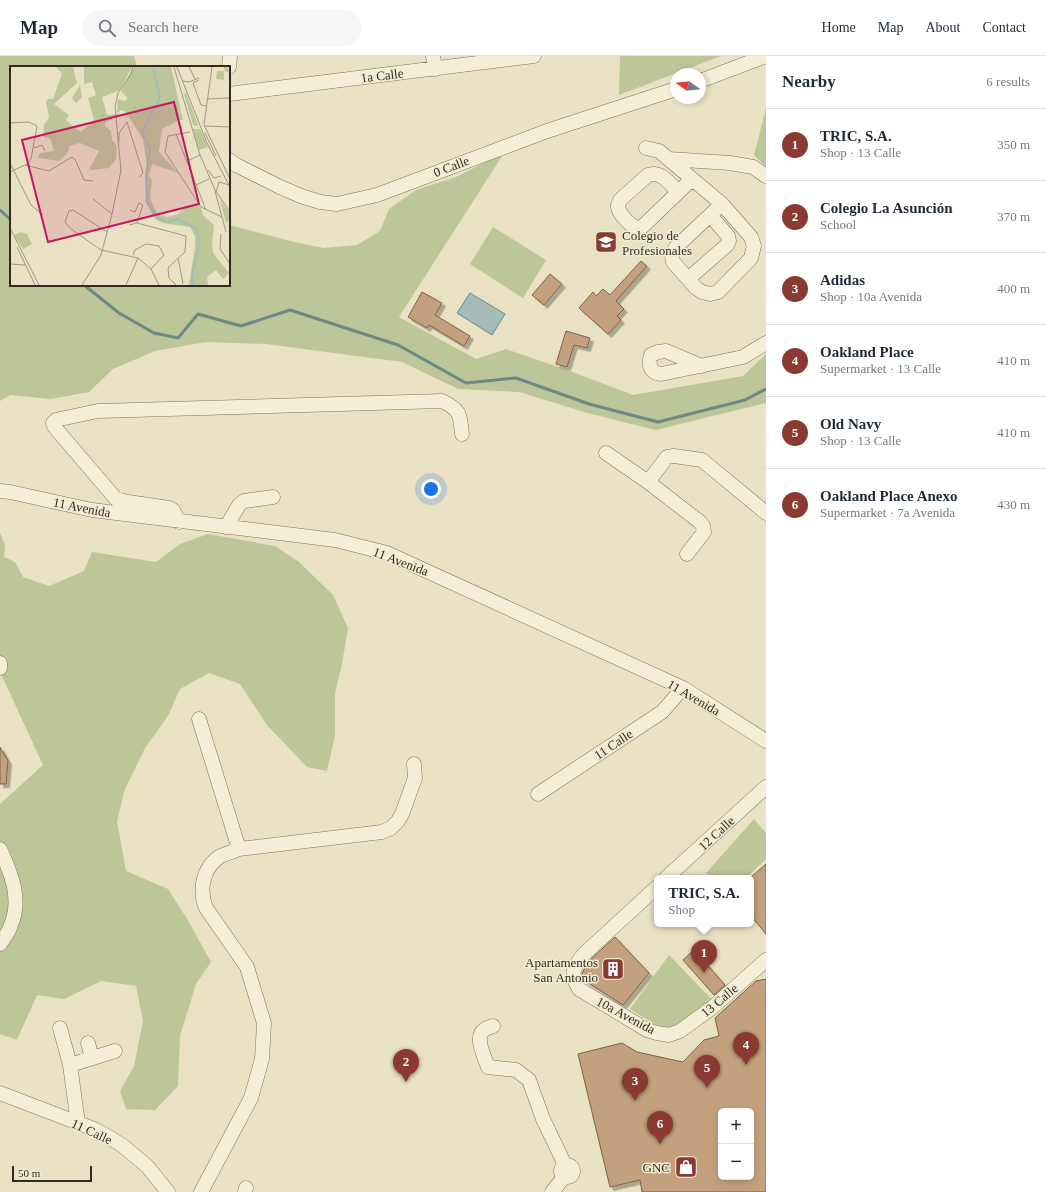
<!DOCTYPE html>
<meta charset="utf-8">
<style>
:root{--surface:#fff;--page:#f6f6f7;--text:#1f2937;--muted:#747a83;--line:#e0e1e3;--accent:#8a3a33}
body{margin:0;font-family:"Times New Roman",serif;background:var(--page);color:var(--text)}
.controls{position:absolute;right:12px;bottom:12px;display:grid;overflow:hidden;border-radius:6px;box-shadow:0 2px 6px #0003}
.controls button{width:36px;height:36px;display:grid;place-items:center;padding:0;border:0;border-bottom:1px solid var(--line);background:var(--surface);color:var(--text);font:20px sans-serif}
.compass{position:absolute;left:670px;top:12px;width:36px;height:36px;border-radius:50%;background:var(--surface);box-shadow:0 2px 6px #0003;rotate:284deg}
.scale{position:absolute;left:12px;bottom:10px;width:80px;box-sizing:border-box;padding-left:4px;border:2px solid #332a1f;border-top:0;font-size:11px;line-height:14px;white-space:nowrap;color:#332a1f;-webkit-text-stroke:3px #f1ebd3;paint-order:stroke}
.you{position:absolute;left:431px;top:433px;width:14px;height:14px;margin:-10px;border:3px solid #fff;border-radius:50%;background:#1a73e8;box-shadow:0 0 0 6px #1a73e833}
.badge{display:grid;place-items:center;width:26px;height:26px;border-radius:50%;background:var(--accent);color:#fff;font-size:13px;font-weight:700}
.pin{position:absolute;translate:-50% -33px;filter:drop-shadow(0 1px 2px #0008)}
.pin::after{content:'';position:absolute;top:21px;width:14px;height:12px;background:inherit;clip-path:polygon(0 0,100% 0,50% 100%)}
.popup{position:absolute;left:654px;top:819px;width:100px;height:52px;box-sizing:border-box;display:grid;place-content:center;border-radius:6px;background:var(--surface);filter:drop-shadow(0 1px 3px #0005);font-size:13px;white-space:nowrap;color:var(--muted)}
.popup b{font-size:15px;color:var(--text)}
.popup::after{content:'';position:absolute;left:50%;top:100%;margin-left:-8px;border:8px solid transparent;border-top-color:var(--surface)}
.list{margin:0;padding:0;list-style:none}
h2{display:flex;justify-content:space-between;align-items:center;height:52px;margin:0;padding:0 16px;font-size:17px}
h2 small{font-size:13px;font-weight:400;color:var(--muted)}
.list li{display:grid;grid-template-columns:26px 1fr auto;gap:12px;align-items:center;box-sizing:border-box;height:72px;padding:0 16px;border-top:1px solid var(--line)}
.list b{display:block;font-size:15px;white-space:nowrap}
.list p{margin:0;font-size:13px;white-space:nowrap;color:var(--muted)}
.list em{font-size:13px;font-style:normal;color:var(--muted)}
.icon{flex:none;width:22px;height:22px;fill:none;stroke:currentColor;stroke-width:2;stroke-linecap:round;stroke-linejoin:round}
.map{position:relative;flex:none;width:766px;height:1136px;overflow:hidden}
header{display:flex;align-items:center;gap:24px;box-sizing:border-box;height:56px;padding:0 20px;background:var(--surface);border-bottom:1px solid var(--line)}
header strong{font-size:19px}
nav{display:flex;gap:22px;margin-inline-start:auto;font-size:14px}
.search{width:280px;height:36px;background:var(--page);display:flex;align-items:center;gap:10px;box-sizing:border-box;padding:0 14px;border-radius:22px;color:var(--muted);font-size:15px}
main{display:flex}
aside{flex:1;background:var(--surface)}
.map>svg:first-child{display:block}
.green{fill:#bcc699}
.water{fill:#a5bcb8;stroke:#6d8985}
.lines{fill:none;stroke-linecap:round;stroke-linejoin:round}
.stream{stroke:#6d8985;stroke-width:3}
.building{fill:#c3a17e;stroke:#7e6145;fill-rule:evenodd;filter:url(#shadow)}
.minor-casing{stroke:#81735c;stroke-width:15}
.minor{stroke:#f5eed6;stroke-width:14}
.labels{text-anchor:middle;stroke-width:3;stroke-linejoin:round;paint-order:stroke}
.street-label{font-size:13px;fill:#332a1f;stroke:#f1ebd3}
.poi-label{font-size:13px;fill:#332a1f;stroke:#f1ebd3;text-anchor:end}
.inset-river{fill:none;stroke:#a5bcb8;stroke-width:2}
.inset-road{fill:none;stroke:#a09882;stroke-width:1}
.view{fill:#c2185b;fill-opacity:0.15;stroke:#c2185b;stroke-width:2}
.inset-edge{fill:none;stroke:#332a1f;stroke-width:2}
</style>
<header>
<strong>Map</strong>
<div class="search"><svg class="icon" aria-label="search" viewBox="0 0 24 24"><circle cx="10" cy="10" r="6"/><path d="M15 15l6 6"/></svg>Search here</div>
<nav><a>Home</a><a>Map</a><a>About</a><a>Contact</a></nav>
</header>
<main>
<div class="map">
<svg width="766" height="1136" viewBox="0 0 766 1136">
<defs>
<filter id="shadow"><feDropShadow dx="3.5" dy="3.5" stdDeviation="0" flood-color="#0004"/></filter>
</defs>
<rect width="100%" height="100%" fill="#e9e1c4"/>
<!-- green -->
<path class="green" d="M0 0H134L137 11H11V229H229V169L294 186 324 192 357 189 380 175 389 153 416 134 456 121 504 97 399 261 476 303 506 293 570 315 633 339 743 320 766 298V347L656 374 591 358 519 336 458 333 402 306 266 288 206 286 155 295 113 313 89 336 51 343 10 339 0 345Z
M620 0H721L619 39Z
M766 52V111L754 99Z
M493 171 546 204 523 242 470 208Z
M0 477 5 489 4 501 15 506 23 521 49 530 84 515 92 496 156 506 180 488 208 478 275 490 299 506 333 539 348 572 342 608 335 637V680L327 715 307 711 267 669 240 628 209 617 180 633 168 660 145 692 125 733 117 765 126 815 168 833 189 866 211 906 196 928 180 980 178 1030 155 1054 126 1053 120 1035 134 1010 143 965 136 930 101 925 64 943 37 939 17 984 0 978V748L43 709 0 616Z
M754 763 766 777V803L746 822H711L706 817Z
M669 899 716 948 680 973 661 972 630 953Z"/>
<!-- water -->
<path class="water" d="M470 237 505 258 492 279 457 257Z"/>
<g class="lines">
<!-- stream -->
<path class="stream" d="M0 154 11 164
M84 229 119 257 154 277 178 282 198 258 241 270 290 254 398 289 466 327 516 322 589 348 658 366 745 344 766 333"/>
</g>
<!-- building -->
<path class="building" d="M641 205 647 210 616 245 624 253 617 260 621 264 608 278 579 252 593 236 596 240 603 233 610 239Z
M550 218 562 228 544 249 532 239Z
M422 236 442 247 435 259 470 280 464 290 429 269 427 272 408 261Z
M566 275 590 282 587 292 574 289 567 311 556 308Z
M0 691 8 705 6 728H0Z
M766 808V878L751 860V821Z
M615 881 649 917 623 949 584 924 582 918 585 911 590 904Z
M694 894 725 929 714 939 683 904Z
M766 923V1136H642L640 1124 610 1131 578 998 622 987 637 996 683 1006 704 984 719 980 715 962 756 925ZM721 1055H751V1121H721Z"/>
<g class="lines">
<!-- minor casing -->
<g class="minor-casing">
<path id="minor" d="M433 0 435 13
M229 11 230 0
M700 25 766 0
M229 38 534 0
M646 92 659 95 722 148 751 181 754 190 751 202 718 236 710 238 702 236 696 232 673 206 672 199 676 191 722 148
M669 103 730 107 753 111 766 120
M229 104 236 109 280 131 301 140 320 146 337 148 377 139 547 75 676 33
M678 136C670 128 661 114 648 119L620 144C620 145 618 148 618 149 617 157 633 174 641 172L692 123
M688 223 727 189 729 185 728 180 710 159
M701 310 666 295 658 296 651 299C648 309 650 317 661 318L743 301 766 287
M606 397 648 426
M0 435 10 436 92 454 335 484 387 497 683 632 766 685
M179 466 173 454 169 452 128 446 116 443 57 374 54 370 53 367 56 364 60 363 98 355 442 345C461 354 460 359 462 378
M226 471 239 449 244 445 273 441
M687 498 704 476 703 470 700 466 648 426 667 401 674 400 702 404 766 457
M0 607V612
M199 663 239 793
M538 738 662 656 683 632
M0 793C11 817 22 842 11 869 9 876 4 882 0 888
M666 822 766 731
M657 831 584 898C573 911 570 918 579 933L647 974 657 977 669 979 680 975 713 951 766 904
M493 970C490 971 486 972 484 974 474 981 485 1002 488 1011L516 1014 529 1024 543 1063 565 1109
M60 972 70 1009
M88 987 92 1002
M0 1037 94 1073 109 1081 123 1090 147 1110 168 1136
M78 1067 70 1009 115 995
M561 1115a6 6 0 1 1 12 0a6 6 0 1 1-12 0Z
M201 1136 251 1042 262 1003 264 967 247 911 206 852C199 835 202 813 219 801 224 798 233 796 239 793L382 776 391 772 398 765 402 758 415 722 414 708
M245 1136 246 1132
M552 1136 564 1121"/>
</g>
<!-- minor -->
<use href="#minor" class="minor"/>
</g>
<!-- icons -->
<defs>
<g id="university-square" transform="scale(1.15)"><rect x="-9" y="-9" width="18" height="18" rx="4" fill="#8a3a33" stroke="#f1ebd3"/><path d="M0-5L7-2L0 1L-7-2ZM-4 1L0 2.5L4 1V4Q0 6-4 4Z" fill="#fff"/></g>
<g id="building-square" transform="scale(1.15)"><rect x="-9" y="-9" width="18" height="18" rx="4" fill="#8a3a33" stroke="#f1ebd3"/><path d="M-4-6H4V6H1V3H-1V6H-4ZM-2.5-4.3h1.7v1.8h-1.7ZM.8-4.3h1.7v1.8H.8ZM-2.5-1h1.7V.8h-1.7ZM.8-1h1.7V.8H.8Z" fill="#fff"/></g>
<g id="shop-square" transform="scale(1.15)"><rect x="-9" y="-9" width="18" height="18" rx="4" fill="#8a3a33" stroke="#f1ebd3"/><path d="M-5-2.5h2.3a2.7 3.5 0 0 1 5.4 0H5L5.5 6h-11ZM-1.5-2.5h3a1.5 2.3 0 0 0-3 0Z" fill="#fff"/></g>
</defs>
<g fill-rule="evenodd">
<use href="#university-square" x="606" y="186"/>
<use href="#building-square" x="613" y="913"/>
<use href="#shop-square" x="686" y="1111"/>
</g>
<g class="labels">
<!-- street labels -->
<g class="street-label">
<text transform="translate(382 19) rotate(-7)" y="5">1a Calle</text>
<text transform="translate(451 110) rotate(-21)" y="5">0 Calle</text>
<text transform="translate(82 451) rotate(11)" y="5">11 Avenida</text>
<text transform="translate(401 505) rotate(21)" y="5">11 Avenida</text>
<text transform="translate(694 641) rotate(30)" y="5">11 Avenida</text>
<text transform="translate(613 688) rotate(-34)" y="5">11 Calle</text>
<text transform="translate(716 777) rotate(-43)" y="5">12 Calle</text>
<text transform="translate(719 944) rotate(-40)" y="5">13 Calle</text>
<text transform="translate(626 959) rotate(28)" y="5">10a Avenida</text>
<text transform="translate(92 1075) rotate(25)" y="5">11 Calle</text>
</g>
<!-- poi labels -->
<g class="poi-label">
<text x="622" y="184" text-anchor="start">Colegio de<tspan x="622" dy="15">Profesionales</tspan></text>
<text x="598" y="911">Apartamentos<tspan x="598" dy="15">San Antonio</tspan></text>
<text x="670" y="1116">GNC</text>
</g>
</g>
<!-- overview -->
<g transform="translate(10 10)">
<rect width="220" height="220" fill="#e9e1c4"/>
<path d="M46 1H63L67 17 44 38 59 49 56 54 59 57 71 66 84 54 78 32 86 29 82 16 74 18V1H122L110 24 92 31 97 49 107 48 108 33 115 35 118 32 111 25 123 1H161L173 54H169L152 63 149 86 168 107 142 98 139 110 142 114 140 132 146 146 157 151 168 148 176 140H190L193 149 204 159 202 177 203 187 219 207 213 213 206 204 197 211 198 219H179L185 181V170L180 161 152 157 145 153 141 146 136 136 137 100 133 73 115 45 110 44 107 49 95 57V60L101 65 102 74 107 80 106 93 99 102 79 104 89 85 70 77 59 80 58 86 50 95 28 92 30 87 44 85 40 72 33 71 34 59 39 51 36 36 38 33H43L52 8ZM214 1H217L220 6 214 5V14L206 13 207 5H215ZM70 19 72 31 66 37 62 32ZM176 27 188 59 187 60 183 59 174 28ZM183 63H190L198 81 189 84ZM210 134 220 148V153L216 157ZM11 166 17 168 22 178 13 183 4 169Z" fill="#bcc699"/>
<path class="inset-river" d="M143 1 150 32 132 66 140 83 136 109 137 136 148 152 157 156 167 153 186 162 190 175 182 209 183 219"/>
<path class="inset-road" d="M164 1 190 89 205 124 220 146M167 1 197 77 220 121M179 1 185 13M202 1 194 59 220 113M189 14 183 17 191 39 196 40M173 15 179 16 189 12M197 33 220 32M0 57 19 56 27 60 21 93 17 98 0 106M195 60 220 61M180 66 158 70 155 86 191 141 212 151M195 67 206 90M166 68 196 144M109 75V67L117 56 133 107 129 111M24 82 32 79 35 85M177 95 190 89M0 97 21 139 33 149M15 99 39 105 62 91 66 95 74 114 83 115M198 104 204 112 211 110M186 119 199 113M205 125 216 166M206 126 209 116 219 119M83 133 102 148M120 144 125 146 129 137 133 139 127 157M119 159 127 157 176 170 175 186 158 202 159 212 166 219M0 162 29 219M97 166 63 144 59 145 55 156 61 163 91 184 128 192 141 203 149 219M211 168 210 183 220 198M7 181 25 219M123 189 125 184 136 178 149 180 154 189 141 203M168 192 173 218M0 198 15 199M72 219 91 189 102 148 111 104 105 41 108 27 121 8 123 1M116 219 128 192"/>
<path class="view" d="M164 36 189 138 38 176 12 74Z"/>
<rect width="220" height="220" class="inset-edge"/>
</g>
</svg>
<div class="controls">
<button>+</button>
<button>−</button>
</div>
<svg class="compass" viewBox="-18 -18 36 36"><path d="M0-13l5 13h-10z" fill="#e53935"/><path d="M0 13l5-13h-10z" fill="#747a83"/></svg>
<div class="scale">50 m</div>
<div class="you"></div>
<div class="pin badge" style="left:704px;top:917px">1</div>
<div class="popup"><b>TRIC, S.A.</b>Shop</div>
<div class="pin badge" style="left:406px;top:1026px">2</div>
<div class="pin badge" style="left:635px;top:1045px">3</div>
<div class="pin badge" style="left:746px;top:1009px">4</div>
<div class="pin badge" style="left:707px;top:1032px">5</div>
<div class="pin badge" style="left:660px;top:1088px">6</div>
</div>
<aside>
<h2>Nearby<small>6 results</small></h2>
<ul class="list">
<li><span class="badge">1</span><div><b>TRIC, S.A.</b><p>Shop · 13 Calle</p></div><em>350 m</em></li>
<li><span class="badge">2</span><div><b>Colegio La Asunción</b><p>School</p></div><em>370 m</em></li>
<li><span class="badge">3</span><div><b>Adidas</b><p>Shop · 10a Avenida</p></div><em>400 m</em></li>
<li><span class="badge">4</span><div><b>Oakland Place</b><p>Supermarket · 13 Calle</p></div><em>410 m</em></li>
<li><span class="badge">5</span><div><b>Old Navy</b><p>Shop · 13 Calle</p></div><em>410 m</em></li>
<li><span class="badge">6</span><div><b>Oakland Place Anexo</b><p>Supermarket · 7a Avenida</p></div><em>430 m</em></li>
</ul>
</aside>
</main>
